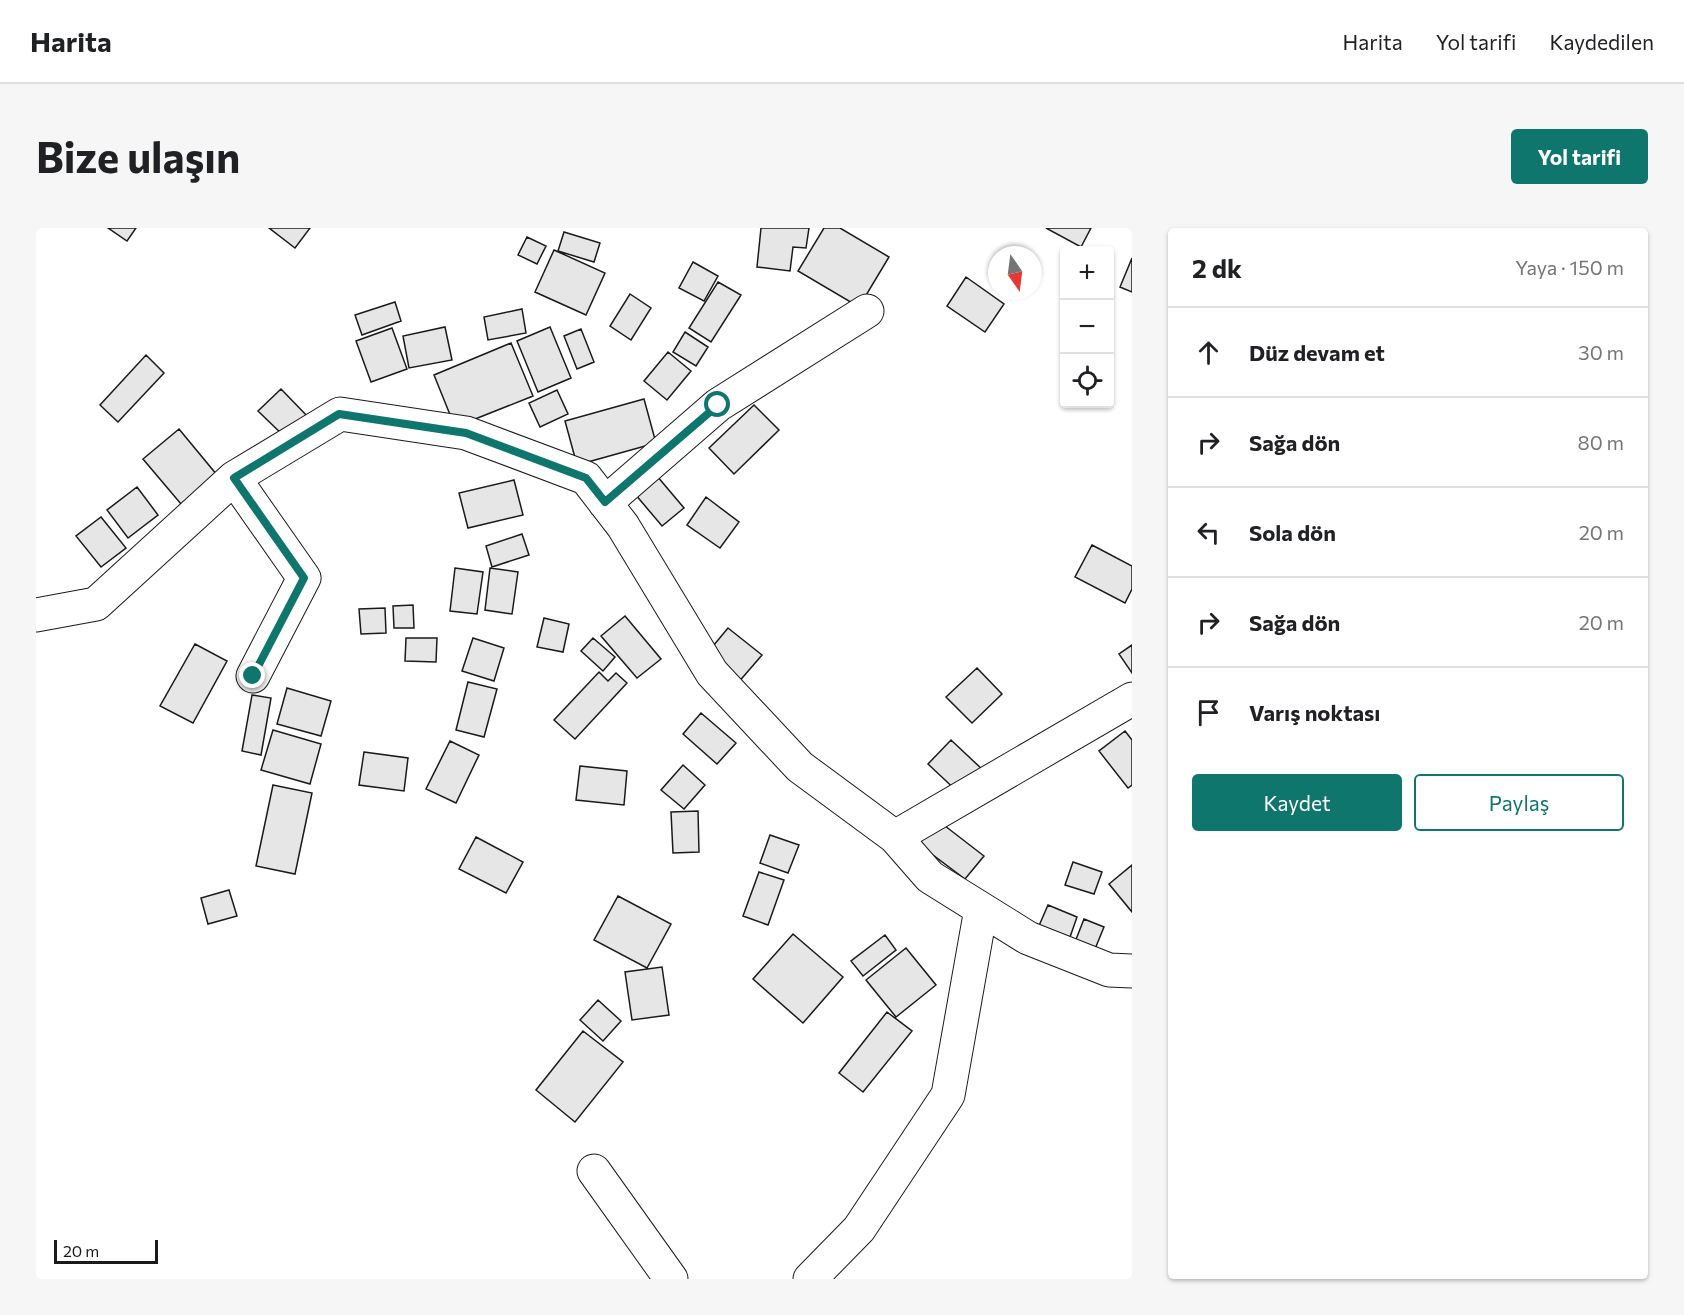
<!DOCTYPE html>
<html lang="tr">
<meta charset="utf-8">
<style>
:root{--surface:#fff;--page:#f6f6f6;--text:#202124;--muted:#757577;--line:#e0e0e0;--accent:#0f766e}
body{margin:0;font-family:Commissioner,sans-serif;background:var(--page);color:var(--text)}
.controls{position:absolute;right:18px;top:18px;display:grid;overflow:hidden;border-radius:6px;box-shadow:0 2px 4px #0004}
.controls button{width:54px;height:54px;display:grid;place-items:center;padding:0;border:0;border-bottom:2px solid var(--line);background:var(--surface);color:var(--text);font:30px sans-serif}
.compass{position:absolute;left:952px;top:18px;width:54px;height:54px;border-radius:50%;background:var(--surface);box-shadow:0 2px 4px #0004;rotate:166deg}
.scale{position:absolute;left:18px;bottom:15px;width:104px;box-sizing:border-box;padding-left:6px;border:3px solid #1a1a1a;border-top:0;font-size:16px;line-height:21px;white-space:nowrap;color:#1a1a1a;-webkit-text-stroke:4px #fff;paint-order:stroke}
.stop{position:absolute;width:18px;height:18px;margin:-14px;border:4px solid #0f766e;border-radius:50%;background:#fff}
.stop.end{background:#0f766e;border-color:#fff;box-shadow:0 2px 6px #0008}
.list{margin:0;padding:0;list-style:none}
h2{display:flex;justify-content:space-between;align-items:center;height:78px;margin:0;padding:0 24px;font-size:26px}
h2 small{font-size:20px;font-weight:400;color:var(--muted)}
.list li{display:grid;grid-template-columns:39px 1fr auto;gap:18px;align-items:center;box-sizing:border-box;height:90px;padding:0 24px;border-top:2px solid var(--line)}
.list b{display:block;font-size:22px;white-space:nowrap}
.list em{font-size:20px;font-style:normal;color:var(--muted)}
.actions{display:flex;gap:12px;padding:18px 24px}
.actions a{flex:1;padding:14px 0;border:2px solid var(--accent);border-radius:6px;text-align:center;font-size:21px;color:var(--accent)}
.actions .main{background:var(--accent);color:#fff}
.icon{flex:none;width:33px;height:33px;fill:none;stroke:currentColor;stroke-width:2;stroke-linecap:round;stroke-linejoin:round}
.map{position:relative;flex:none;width:1096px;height:1051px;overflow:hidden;border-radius:6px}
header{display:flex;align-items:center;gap:36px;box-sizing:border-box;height:84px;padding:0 30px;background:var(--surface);border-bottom:2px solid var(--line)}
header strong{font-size:28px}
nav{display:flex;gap:33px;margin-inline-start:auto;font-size:21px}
.intro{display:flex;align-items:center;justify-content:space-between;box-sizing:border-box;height:144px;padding:0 36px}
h1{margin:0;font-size:42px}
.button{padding:15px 27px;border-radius:6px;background:var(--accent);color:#fff;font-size:21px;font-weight:700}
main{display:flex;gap:36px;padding:0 36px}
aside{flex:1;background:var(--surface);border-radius:6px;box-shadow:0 2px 4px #0004}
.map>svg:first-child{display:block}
.building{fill:#e6e6e6;stroke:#1a1a1a;stroke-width:1.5}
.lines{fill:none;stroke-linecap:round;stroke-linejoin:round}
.minor-casing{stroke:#1a1a1a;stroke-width:35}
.minor{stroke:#fff;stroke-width:33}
.route{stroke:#0f766e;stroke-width:8}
</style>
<header>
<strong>Harita</strong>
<nav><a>Harita</a><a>Yol tarifi</a><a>Kaydedilen</a></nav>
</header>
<div class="intro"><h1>Bize ulaşın</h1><a class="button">Yol tarifi</a></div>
<main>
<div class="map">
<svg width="1096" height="1051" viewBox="0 0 1096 1051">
<rect width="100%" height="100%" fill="#fff"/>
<!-- building -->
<path class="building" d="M72 0H100L91 13Z
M233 0H274L259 20Z
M725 0H773L770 20 757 19 754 43 721 39Z
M788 0H804L853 29 823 79 762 43Z
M1010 0H1055L1045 19Z
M528 4 564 15 558 34 522 23Z
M491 9 510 18 501 36 482 27Z
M518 22 569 45 550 87 499 64Z
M1096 30V64L1084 59Z
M657 34 682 48 668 73 643 60Z
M930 49 968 76 949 104 911 78Z
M682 54 705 67 675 114 653 100Z
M594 66 615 80 595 112 574 98Z
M359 74 365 93 326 107 319 87Z
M486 81 490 105 452 112 448 89Z
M409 99 416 132 373 140 367 108Z
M514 99 535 150 502 164 481 113Z
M356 100 371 141 335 154 320 113Z
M545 101 558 134 541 141 528 108Z
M649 104 672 119 660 138 637 124Z
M475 115 497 168 419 199 398 147Z
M632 124 655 143 631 172 608 153Z
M110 127 128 145 82 194 64 177Z
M245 161 274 191 252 212 222 183Z
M521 162 532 186 504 199 493 175Z
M608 171 620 215 541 237 529 193Z
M718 177 743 202 698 246 673 220Z
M143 201 181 247 145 276 107 231Z
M621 248 648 280 626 298 599 266Z
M478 252 487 287 432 300 423 265Z
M101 259 122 287 92 310 71 282Z
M670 269 703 294 684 320 651 297Z
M65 289 90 320 65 339 40 308Z
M486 306 493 327 456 339 450 318Z
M1056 317 1096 338V361L1089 375 1039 349Z
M419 340 447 344 441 386 414 383Z
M454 340 482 344 476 386 449 382Z
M377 377 378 400H358L357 378Z
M349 380 350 405 325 406 323 381Z
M589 388 625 431 601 450 565 408Z
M508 390 533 396 527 424 501 419Z
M692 400 726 427 701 456 668 429Z
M370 410H401L400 434 369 433Z
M437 410 468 420 458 453 426 443Z
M557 410 579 429 567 443 545 423Z
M159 416 191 433 157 495 124 478Z
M1096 417V445L1083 426Z
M941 440 966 466 936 495 910 469Z
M563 444 572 453 580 445 591 455 539 511 518 492Z
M432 454 461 461 448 509 420 502Z
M251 460 295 473 285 508 241 496Z
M216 467 235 470 225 527 206 523Z
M665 485 700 515 681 536 647 506Z
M237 502 285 516 274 556 225 542Z
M1089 503 1096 512V557L1092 560 1063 523Z
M915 512 948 543 925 567 892 536Z
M414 513 443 527 420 575 390 561Z
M328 524 372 530 368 563 323 557Z
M647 537 669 557 648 581 625 562Z
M544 538 591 543 588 577 540 572Z
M237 557 276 565 259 646 220 638Z
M662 583 663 624 637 625 635 584Z
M900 591 948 628 929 651 881 615Z
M734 607 763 617 752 645 724 635Z
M440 609 487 634 470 665 423 641Z
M1037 634 1066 644 1058 666 1029 657Z
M1096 637V684L1073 656Z
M723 644 748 652 732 697 707 688Z
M193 662 201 688 172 696 165 670Z
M582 668 635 696 611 740 558 712Z
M1012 677 1041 689 1033 712 1002 700Z
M1048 691 1068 699 1059 721 1039 714Z
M757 706 807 749 767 795 717 751Z
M849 707 860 722 827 748 815 733Z
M870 720 900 757 860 789 830 752Z
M626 739 633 787 596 792 589 744Z
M562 772 585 793 567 813 544 792Z
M851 784 876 803 827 864 803 845Z
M547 803 587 834 539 894 500 862Z"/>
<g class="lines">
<!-- minor casing -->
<g class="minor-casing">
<path id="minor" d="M198 250 268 350 217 448
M569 275 682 177 831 83
M0 387 60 376 198 250 304 186 430 205 550 250 587 298 676 445 764 539 859 609 894 649 992 710 1073 742 1096 743
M859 609 1096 471
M558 943 635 1051
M774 1051 823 1001 912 867 945 681"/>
</g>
<!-- minor -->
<use href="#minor" class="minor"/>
</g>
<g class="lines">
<!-- route -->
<path class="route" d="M217 448 268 350 198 250 303 186 430 205 550 250 569 274 682 177"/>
</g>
</svg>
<div class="controls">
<button>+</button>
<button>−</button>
<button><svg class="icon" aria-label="locate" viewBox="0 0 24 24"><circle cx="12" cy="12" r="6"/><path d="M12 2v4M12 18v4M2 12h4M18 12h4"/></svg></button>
</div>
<svg class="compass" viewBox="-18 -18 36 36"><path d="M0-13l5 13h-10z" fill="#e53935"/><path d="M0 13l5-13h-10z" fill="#757577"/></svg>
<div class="scale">20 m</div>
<div class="stop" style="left:682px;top:177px"></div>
<div class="stop end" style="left:217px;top:448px"></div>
</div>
<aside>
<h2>2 dk<small>Yaya · 150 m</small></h2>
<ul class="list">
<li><svg class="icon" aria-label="ahead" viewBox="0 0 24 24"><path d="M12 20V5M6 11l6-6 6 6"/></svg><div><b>Düz devam et</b></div><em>30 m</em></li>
<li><svg class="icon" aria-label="right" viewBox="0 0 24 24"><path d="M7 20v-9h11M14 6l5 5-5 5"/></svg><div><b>Sağa dön</b></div><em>80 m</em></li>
<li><svg class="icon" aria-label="left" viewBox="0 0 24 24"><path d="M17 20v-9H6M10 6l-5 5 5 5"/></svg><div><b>Sola dön</b></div><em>20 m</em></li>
<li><svg class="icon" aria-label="right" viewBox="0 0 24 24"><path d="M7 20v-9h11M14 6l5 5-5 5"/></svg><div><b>Sağa dön</b></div><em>20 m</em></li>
<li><svg class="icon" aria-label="arrive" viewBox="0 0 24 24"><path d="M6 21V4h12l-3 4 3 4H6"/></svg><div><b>Varış noktası</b></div></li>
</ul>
<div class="actions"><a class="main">Kaydet</a><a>Paylaş</a></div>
</aside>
</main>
